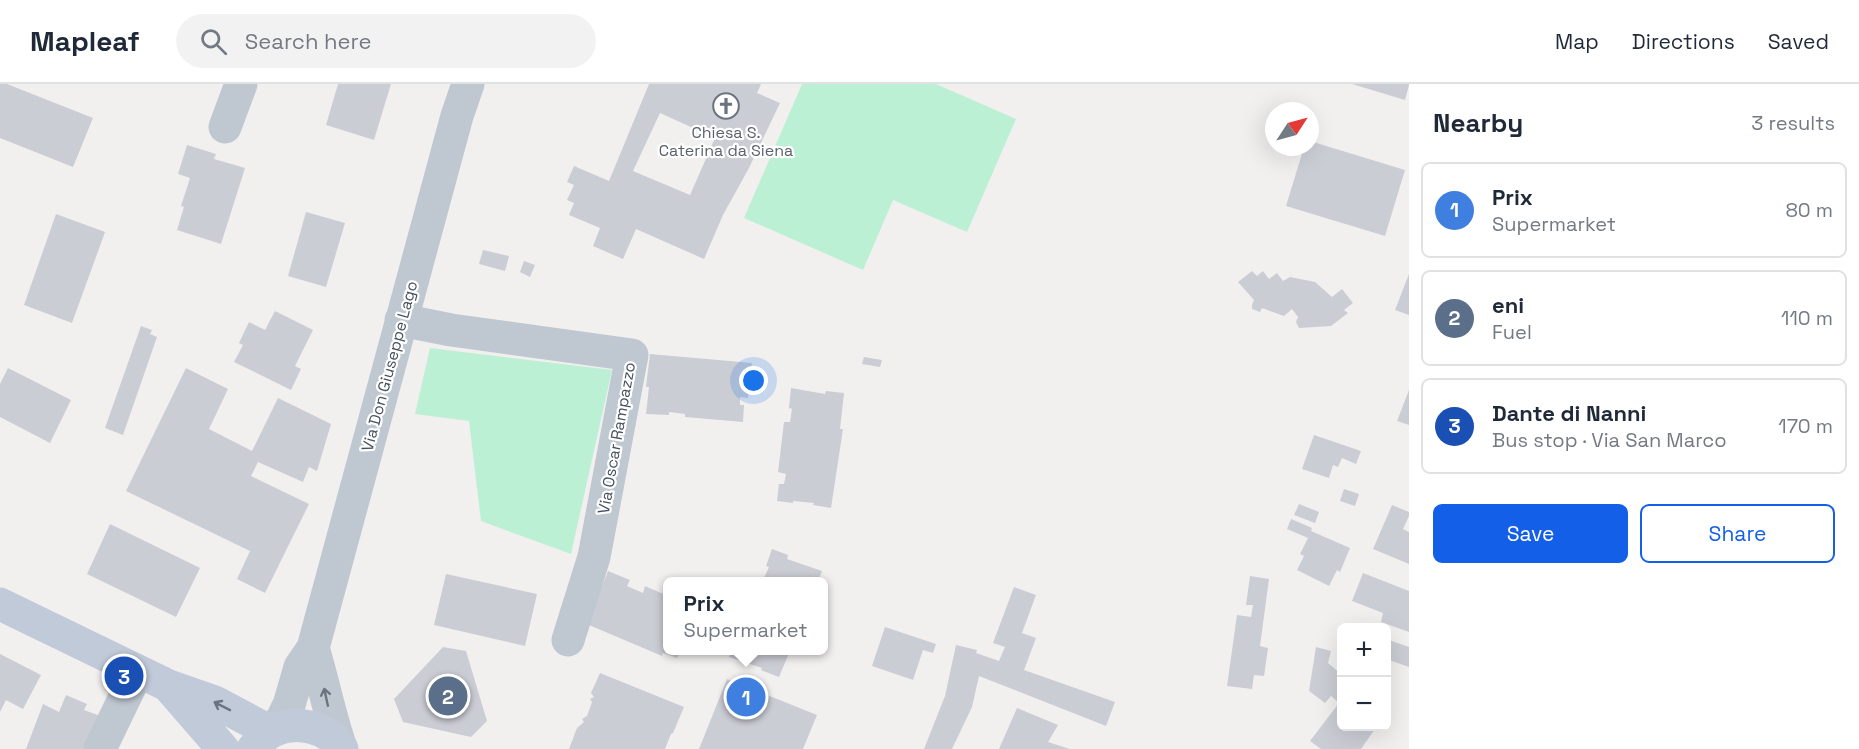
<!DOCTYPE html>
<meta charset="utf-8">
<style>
:root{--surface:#fff;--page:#f2f2f3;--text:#1f2937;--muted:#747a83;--line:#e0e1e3;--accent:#145fe7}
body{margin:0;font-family:"Space Grotesk",sans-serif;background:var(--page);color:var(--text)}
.controls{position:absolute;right:18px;bottom:18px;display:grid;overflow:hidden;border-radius:9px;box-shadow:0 6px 24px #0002}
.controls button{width:54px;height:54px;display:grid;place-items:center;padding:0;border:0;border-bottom:2px solid var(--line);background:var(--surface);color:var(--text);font:30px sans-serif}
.compass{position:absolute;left:1265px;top:18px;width:54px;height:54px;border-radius:50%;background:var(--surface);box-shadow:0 6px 24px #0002;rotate:54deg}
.you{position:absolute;left:754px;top:297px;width:21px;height:21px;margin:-15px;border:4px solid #fff;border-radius:50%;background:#1a73e8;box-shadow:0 0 0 9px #1a73e833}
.badge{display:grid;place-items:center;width:39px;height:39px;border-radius:50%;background:var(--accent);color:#fff;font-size:20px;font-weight:700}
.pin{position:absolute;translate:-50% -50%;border:3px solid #fff;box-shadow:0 2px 6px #0006}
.popup{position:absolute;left:663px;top:493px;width:165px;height:78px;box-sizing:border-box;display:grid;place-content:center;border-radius:9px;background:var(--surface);filter:drop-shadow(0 2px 4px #0005);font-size:20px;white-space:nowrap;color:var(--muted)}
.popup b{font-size:22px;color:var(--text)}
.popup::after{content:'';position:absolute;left:50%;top:100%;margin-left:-12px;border:12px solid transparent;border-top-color:var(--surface)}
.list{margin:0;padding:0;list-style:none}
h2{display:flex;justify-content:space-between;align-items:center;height:78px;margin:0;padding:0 24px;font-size:26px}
h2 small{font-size:20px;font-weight:400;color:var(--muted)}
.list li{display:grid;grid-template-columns:39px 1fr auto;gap:18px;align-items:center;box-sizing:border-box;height:96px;margin:0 12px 12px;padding:0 12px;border:2px solid var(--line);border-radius:9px}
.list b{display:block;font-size:22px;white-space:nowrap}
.list p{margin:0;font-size:20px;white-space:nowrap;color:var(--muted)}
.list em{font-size:20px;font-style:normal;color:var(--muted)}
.actions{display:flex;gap:12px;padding:18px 24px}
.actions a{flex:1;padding:14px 0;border:2px solid var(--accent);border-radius:9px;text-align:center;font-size:21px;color:var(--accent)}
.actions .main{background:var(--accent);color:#fff}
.icon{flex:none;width:33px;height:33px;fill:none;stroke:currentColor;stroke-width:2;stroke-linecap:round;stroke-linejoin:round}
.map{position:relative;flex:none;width:1409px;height:665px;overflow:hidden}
header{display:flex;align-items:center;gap:36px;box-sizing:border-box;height:84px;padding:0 30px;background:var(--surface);border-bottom:2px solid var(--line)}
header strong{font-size:28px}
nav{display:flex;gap:33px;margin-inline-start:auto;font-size:21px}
.search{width:420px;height:54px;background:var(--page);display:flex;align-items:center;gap:15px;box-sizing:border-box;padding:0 21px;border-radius:33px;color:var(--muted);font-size:22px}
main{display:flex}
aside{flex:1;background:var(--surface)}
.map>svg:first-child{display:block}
.green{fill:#bcf0d5}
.building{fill:#cbcdd5;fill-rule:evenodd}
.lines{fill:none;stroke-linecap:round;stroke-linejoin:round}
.street{stroke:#bfc8d1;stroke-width:33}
.secondary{stroke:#c1cad8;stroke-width:33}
.oneway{stroke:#6a7580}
.oneway2{stroke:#6b7582}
.labels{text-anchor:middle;stroke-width:4.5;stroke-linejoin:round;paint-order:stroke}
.worship-label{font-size:16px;fill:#5b616d;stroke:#fff}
.street-label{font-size:16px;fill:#46515d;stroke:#fff}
</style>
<header>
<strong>Mapleaf</strong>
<div class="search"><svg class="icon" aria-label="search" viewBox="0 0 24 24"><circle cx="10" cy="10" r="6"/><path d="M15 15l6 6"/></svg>Search here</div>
<nav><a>Map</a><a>Directions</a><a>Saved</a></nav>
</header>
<main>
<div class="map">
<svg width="1409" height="665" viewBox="0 0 1409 665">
<rect width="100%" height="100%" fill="#f2efef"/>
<!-- green -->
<path class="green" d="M802 0H936L1016 35 967 148 893 116 863 186 744 134Z
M430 264 612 286 571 470 481 437 469 337 415 330Z"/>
<!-- building -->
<path class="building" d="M0 0H7L93 34 73 83 0 54Z
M338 0H391L374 56 326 41Z
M649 0H761L757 9 780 19 749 84 723 131 704 175 636 145 623 175 593 162 600 144 569 131 574 119 567 116 574 101 567 98 574 82 609 97ZM660 29 715 54 690 111 633 87Z
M1352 0H1409V1L1405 16Z
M1310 57 1405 86 1385 152 1286 122 1304 63H1310Z
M187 61 216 70 214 75 245 84 221 160 177 146 184 123 181 122 190 94 178 90Z
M306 128 345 139 326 203 288 192Z
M56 130 105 148 72 239 24 221Z
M483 166 509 172 505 187 479 180Z
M524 177 535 181 530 193 520 188Z
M1252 187 1257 192 1263 187 1269 195 1277 189 1283 197 1290 193 1315 198 1332 213 1342 205 1353 219 1344 226 1348 229 1331 242 1299 244 1296 238 1298 233 1292 225 1284 232 1262 224 1260 228 1252 225V221L1254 216 1238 198Z
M1409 190V231L1395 226Z
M275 227 313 246 295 282 301 285 291 306 234 278 243 261 239 259 249 238 265 246Z
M141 242 152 246 150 250 157 253 123 351 105 344Z
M650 270 752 279 748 314 740 313V321H744L743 338 685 333V330L669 328V331L646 330 649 303H646Z
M864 273 882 276 880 283 862 280Z
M8 284 71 316 50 359 0 333V300Z
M186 284 228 305 209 345 252 367 278 314 331 340 317 387 309 383 303 398 258 378 251 392 309 420 265 509 237 495 250 467 126 407Z
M791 304 825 310 826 307 844 309 840 345H843L831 424 813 421 814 419 793 417V419L777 417 779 400H784L786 390 778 388 784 338H790L792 325 789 324Z
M1409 306V341L1397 337Z
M1314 351 1361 367 1356 380 1342 374 1338 383 1333 381 1329 394 1302 385Z
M1344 405 1359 410 1355 422 1340 417Z
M1299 420 1319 428 1315 439 1294 431Z
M1392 421 1409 428V432L1403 445 1409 448V480L1373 465Z
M1291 435 1312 444 1311 447 1350 464 1340 488 1337 486 1329 502 1297 486 1304 472 1300 470 1308 454 1287 445Z
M110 440 200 484 176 533 87 490Z
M772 465 788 471 787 475 822 487 818 498H755L757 493 763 496 769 483 766 482Z
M608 487 630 496 627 502 643 509 645 502 668 512V567H680L677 574 663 569 662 572 582 538 596 517Z
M1363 489 1409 507V548L1381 538 1383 529 1352 517Z
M446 490 537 510 525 562 434 541Z
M1250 492 1269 495 1260 562 1268 564 1264 592 1254 591 1252 605 1227 602 1237 531 1251 533 1253 521H1246Z
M1014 503 1036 511 1022 549 1036 554 1024 586 1115 618 1106 642 979 592 972 623 952 665H924L945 612 956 561 977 566 976 569 999 577 1005 563 993 559Z
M885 543 936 560 933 569 923 566 913 596 872 582Z
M1386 555 1409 563V583L1386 575Z
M443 563 466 567 487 637 471 653 403 638 394 615Z
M1316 563 1331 567 1328 579 1341 590V642H1377L1361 665H1321L1310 657 1339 619 1331 612 1325 619 1309 607Z
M732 567H790L779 593 761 586 762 584 729 573Z
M0 570 41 591 23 625 6 616 0 628Z
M600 589 684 623 673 649 671 650 665 665H569L577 644 584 638 582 635 587 632 592 618 590 615 594 613 591 609Z
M727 595 817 631 803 665H699Z
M66 611 87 620 84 626 106 634 94 665H26L43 620 59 628Z
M1017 624 1058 641 1048 658 1070 665H999Z"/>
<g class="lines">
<!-- street -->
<path class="street" d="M225 43 241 0
M401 236 451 246 632 271 594 473 568 556
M313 564C323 596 329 629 340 661
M277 645 289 621 300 583 313 564 457 32 468 0
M100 665 137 588"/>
<!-- secondary -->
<path class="secondary" d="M0 520 169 602 215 618 271 648
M170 604 223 665
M253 665C259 657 266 650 275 646 297 636 329 643 342 665"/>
</g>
<!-- one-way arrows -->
<defs><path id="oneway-shaft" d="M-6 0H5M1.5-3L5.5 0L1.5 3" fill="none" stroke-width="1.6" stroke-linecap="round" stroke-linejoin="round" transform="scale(1.5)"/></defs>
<use class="oneway" href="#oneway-shaft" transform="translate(326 613) rotate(-102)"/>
<use class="oneway2" href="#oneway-shaft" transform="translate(222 622) rotate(-153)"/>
<!-- icons -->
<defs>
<g id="church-ring" transform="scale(1.35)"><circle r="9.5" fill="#fff" stroke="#6b7280" stroke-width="1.5"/><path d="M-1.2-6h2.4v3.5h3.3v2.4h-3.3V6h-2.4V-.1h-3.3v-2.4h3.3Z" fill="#6b7280"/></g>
</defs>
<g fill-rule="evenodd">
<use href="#church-ring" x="726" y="22"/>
</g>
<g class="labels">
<!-- worship labels -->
<g class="worship-label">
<text x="726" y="54">Chiesa S.<tspan x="726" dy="18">Caterina da Siena</tspan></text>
</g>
<!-- street labels -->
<g class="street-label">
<text transform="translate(389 282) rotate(-75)" y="6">Via Don Giuseppe Lago</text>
<text transform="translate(616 354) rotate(-80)" y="6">Via Oscar Rampazzo</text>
</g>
</g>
</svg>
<div class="controls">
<button>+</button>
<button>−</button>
</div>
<svg class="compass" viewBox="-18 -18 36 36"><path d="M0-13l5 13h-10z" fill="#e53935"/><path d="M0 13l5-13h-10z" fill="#747a83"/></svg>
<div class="you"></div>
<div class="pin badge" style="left:746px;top:613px;background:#3f7fe0">1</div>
<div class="popup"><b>Prix</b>Supermarket</div>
<div class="pin badge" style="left:448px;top:612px;background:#5c6f8a">2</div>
<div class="pin badge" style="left:124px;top:592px;background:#1a4fb4">3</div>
</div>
<aside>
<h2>Nearby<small>3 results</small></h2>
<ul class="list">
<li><span class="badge" style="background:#3f7fe0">1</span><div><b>Prix</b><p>Supermarket</p></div><em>80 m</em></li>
<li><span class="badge" style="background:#5c6f8a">2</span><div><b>eni</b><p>Fuel</p></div><em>110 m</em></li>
<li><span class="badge" style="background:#1a4fb4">3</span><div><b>Dante di Nanni</b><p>Bus stop · Via San Marco</p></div><em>170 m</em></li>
</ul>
<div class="actions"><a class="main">Save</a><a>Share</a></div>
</aside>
</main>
